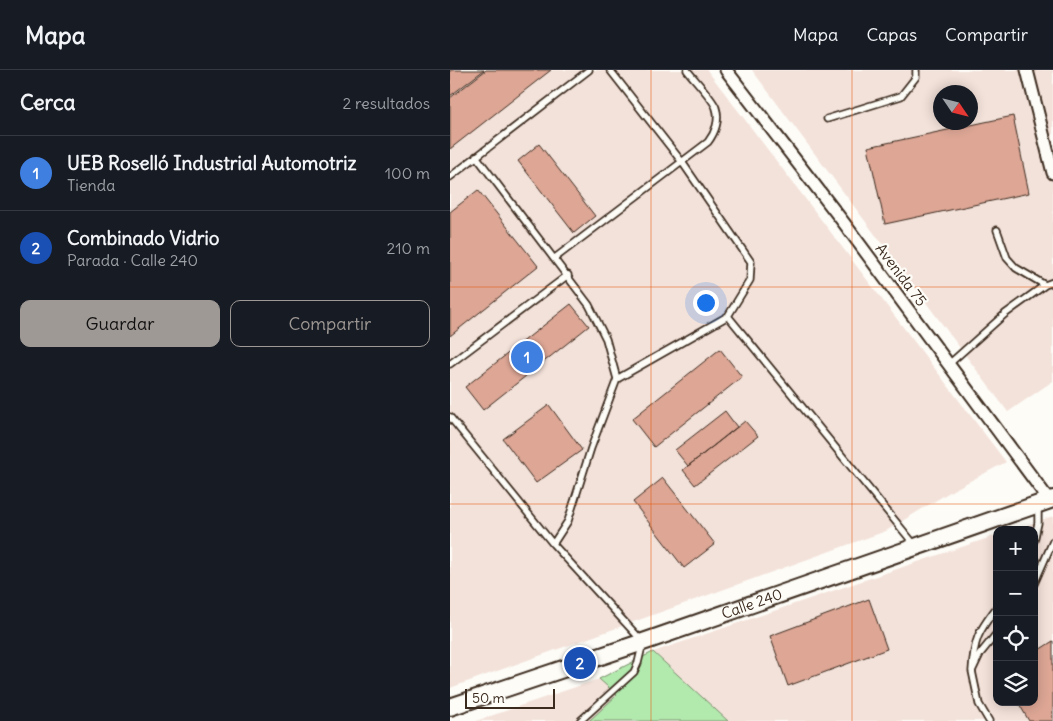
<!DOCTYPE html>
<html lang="es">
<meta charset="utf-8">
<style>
:root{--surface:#171b24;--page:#242831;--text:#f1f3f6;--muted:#9ea1a6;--line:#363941;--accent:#9f9995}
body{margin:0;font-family:Delius,sans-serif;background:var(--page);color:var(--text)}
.controls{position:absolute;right:15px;bottom:15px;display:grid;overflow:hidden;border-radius:10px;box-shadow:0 2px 12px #0003}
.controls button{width:45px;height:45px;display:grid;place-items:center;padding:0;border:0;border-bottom:1px solid var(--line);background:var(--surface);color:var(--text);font:25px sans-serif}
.compass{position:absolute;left:483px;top:15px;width:45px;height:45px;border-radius:50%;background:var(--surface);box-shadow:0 2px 12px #0003;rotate:125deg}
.scale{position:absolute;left:15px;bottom:12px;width:90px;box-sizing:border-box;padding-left:5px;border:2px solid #3b2a1e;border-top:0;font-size:14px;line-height:18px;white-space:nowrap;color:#3b2a1e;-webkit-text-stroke:4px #fdfcf7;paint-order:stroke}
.you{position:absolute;left:255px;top:232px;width:18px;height:18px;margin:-12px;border:4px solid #fff;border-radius:50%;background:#1a73e8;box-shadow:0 0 0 8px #1a73e833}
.badge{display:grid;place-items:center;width:32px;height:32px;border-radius:50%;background:var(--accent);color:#fff;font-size:16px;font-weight:700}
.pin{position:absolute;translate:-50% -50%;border:2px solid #fff;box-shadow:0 1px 5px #0006}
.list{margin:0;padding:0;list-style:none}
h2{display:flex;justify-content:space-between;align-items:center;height:65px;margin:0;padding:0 20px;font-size:21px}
h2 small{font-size:16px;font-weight:400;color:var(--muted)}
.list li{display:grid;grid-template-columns:32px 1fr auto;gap:15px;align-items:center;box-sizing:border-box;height:75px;padding:0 20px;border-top:1px solid var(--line)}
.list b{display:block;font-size:19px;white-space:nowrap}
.list p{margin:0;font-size:16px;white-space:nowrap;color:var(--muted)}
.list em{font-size:16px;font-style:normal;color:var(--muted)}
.actions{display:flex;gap:10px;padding:15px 20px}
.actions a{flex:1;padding:11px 0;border:1px solid var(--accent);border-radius:10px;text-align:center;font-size:18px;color:var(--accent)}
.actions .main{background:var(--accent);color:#111}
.icon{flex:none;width:28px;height:28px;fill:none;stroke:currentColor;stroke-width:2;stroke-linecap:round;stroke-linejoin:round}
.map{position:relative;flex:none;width:603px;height:651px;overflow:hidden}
header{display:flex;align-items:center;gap:30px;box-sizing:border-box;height:70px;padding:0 25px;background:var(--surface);border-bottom:1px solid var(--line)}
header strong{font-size:24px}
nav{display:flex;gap:28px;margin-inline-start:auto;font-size:18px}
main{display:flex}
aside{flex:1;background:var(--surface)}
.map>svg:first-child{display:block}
.built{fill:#f3e2da;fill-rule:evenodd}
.green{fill:#b2eaae;stroke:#768a66}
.building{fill:#dda695;stroke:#3b2a1e}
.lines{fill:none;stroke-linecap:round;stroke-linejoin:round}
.lane-casing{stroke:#3b2a1e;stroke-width:9}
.street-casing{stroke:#3b2a1e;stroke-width:15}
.secondary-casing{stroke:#3b2a1e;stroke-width:20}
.lane{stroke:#fdfcf7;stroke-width:5.5}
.street{stroke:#fdfcf7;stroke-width:11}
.secondary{stroke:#fdfcf7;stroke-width:16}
.grid{fill:none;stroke:#e8590c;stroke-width:1;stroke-opacity:0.55}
.labels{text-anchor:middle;stroke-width:4.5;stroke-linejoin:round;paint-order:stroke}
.street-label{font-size:15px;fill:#3b2a1e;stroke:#fdfcf7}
</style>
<header>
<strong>Mapa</strong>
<nav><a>Mapa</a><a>Capas</a><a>Compartir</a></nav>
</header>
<main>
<aside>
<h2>Cerca<small>2 resultados</small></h2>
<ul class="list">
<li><span class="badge" style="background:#3f7fe0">1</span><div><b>UEB Roselló Industrial Automotriz</b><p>Tienda</p></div><em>100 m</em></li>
<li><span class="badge" style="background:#1a4fb4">2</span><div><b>Combinado Vidrio</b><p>Parada · Calle 240</p></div><em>210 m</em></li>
</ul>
<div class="actions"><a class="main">Guardar</a><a>Compartir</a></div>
</aside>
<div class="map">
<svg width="603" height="651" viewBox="0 0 603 651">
<rect width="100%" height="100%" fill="#fdfcf7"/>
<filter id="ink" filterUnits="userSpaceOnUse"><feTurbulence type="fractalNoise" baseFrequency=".02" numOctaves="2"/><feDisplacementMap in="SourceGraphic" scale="10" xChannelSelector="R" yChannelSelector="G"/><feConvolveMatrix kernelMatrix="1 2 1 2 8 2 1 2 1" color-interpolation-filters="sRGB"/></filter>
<g filter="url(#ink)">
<!-- built -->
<path class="built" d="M0 0H257L556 392 503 420 436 461 0 618Z
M302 0H603V311L558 342ZM490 22H520V52H490Z
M603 446V651H278L203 582 547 465V632H584V460H562Z
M149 609 199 651H26Z"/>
<!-- green -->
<path class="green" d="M203 582 278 651H139L167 625 149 609Z"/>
<!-- building -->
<path class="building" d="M0 0H34L0 26Z
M36 0H101L0 79V28Z
M563 46 579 123 435 154 418 77Z
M89 74 145 146 124 163 68 91Z
M28 120 88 196 0 266V142Z
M121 234 139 256 33 340 15 317Z
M270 279 292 307 204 377 182 349Z
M99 335 132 380 86 413 53 369Z
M275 341 287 357 238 396 225 380Z
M295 351 308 366 245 415 233 400Z
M213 408 265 474 234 498 183 432Z
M419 529 437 579 338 616 320 566Z
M603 571V651H579L568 632H584V583Z"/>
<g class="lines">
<!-- lane casing -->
<g class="lane-casing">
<path id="lane" d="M160 0 232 92 301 192 300 210 278 246 167 309
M377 49 451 26 466 7V0
M26 86 139 235 156 269 167 309 141 378 118 451 103 474
M0 107 139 0
M547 160 557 188 566 198 595 215
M105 188 258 72C265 63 270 50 266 38 264 30 243 8 237 0
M278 246 464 474
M0 294 118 205
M499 294 555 244 595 215 603 212
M0 347 103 474 193 572 188 593 184 602 130 651
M584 471 588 453V436
M584 514 603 471
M547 537C528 562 524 569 522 601L530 584 547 563
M522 601 529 634 539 651"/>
</g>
<!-- street casing -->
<g class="street-casing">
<path id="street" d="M276 0 394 153 599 430
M577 0 603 103"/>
</g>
<!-- secondary casing -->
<g class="secondary-casing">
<g id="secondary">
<path id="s1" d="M0 637 193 572 603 429"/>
</g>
</g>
<!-- lane -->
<use href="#lane" class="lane"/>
<!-- street -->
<use href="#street" class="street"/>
<!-- secondary -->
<use href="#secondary" class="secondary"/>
</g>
</g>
<!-- grid -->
<path class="grid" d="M201 0V651M402 0V651M0 217H603M0 434H603"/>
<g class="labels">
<!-- street labels -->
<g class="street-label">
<text transform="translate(451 205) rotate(53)" y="5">Avenida 75</text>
<text dy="5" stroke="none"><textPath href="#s1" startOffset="319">Calle 240</textPath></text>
</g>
</g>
</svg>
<div class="controls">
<button>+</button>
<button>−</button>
<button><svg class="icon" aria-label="locate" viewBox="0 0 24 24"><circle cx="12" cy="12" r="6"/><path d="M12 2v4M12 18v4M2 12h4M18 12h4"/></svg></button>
<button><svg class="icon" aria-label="layers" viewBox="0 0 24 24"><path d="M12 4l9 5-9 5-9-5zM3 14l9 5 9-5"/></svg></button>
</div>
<svg class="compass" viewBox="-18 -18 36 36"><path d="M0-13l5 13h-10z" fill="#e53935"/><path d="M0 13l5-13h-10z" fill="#9ea1a6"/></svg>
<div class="scale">50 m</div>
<div class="you"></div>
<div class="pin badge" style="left:77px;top:287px;background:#3f7fe0">1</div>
<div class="pin badge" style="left:130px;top:593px;background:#1a4fb4">2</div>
</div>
</main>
